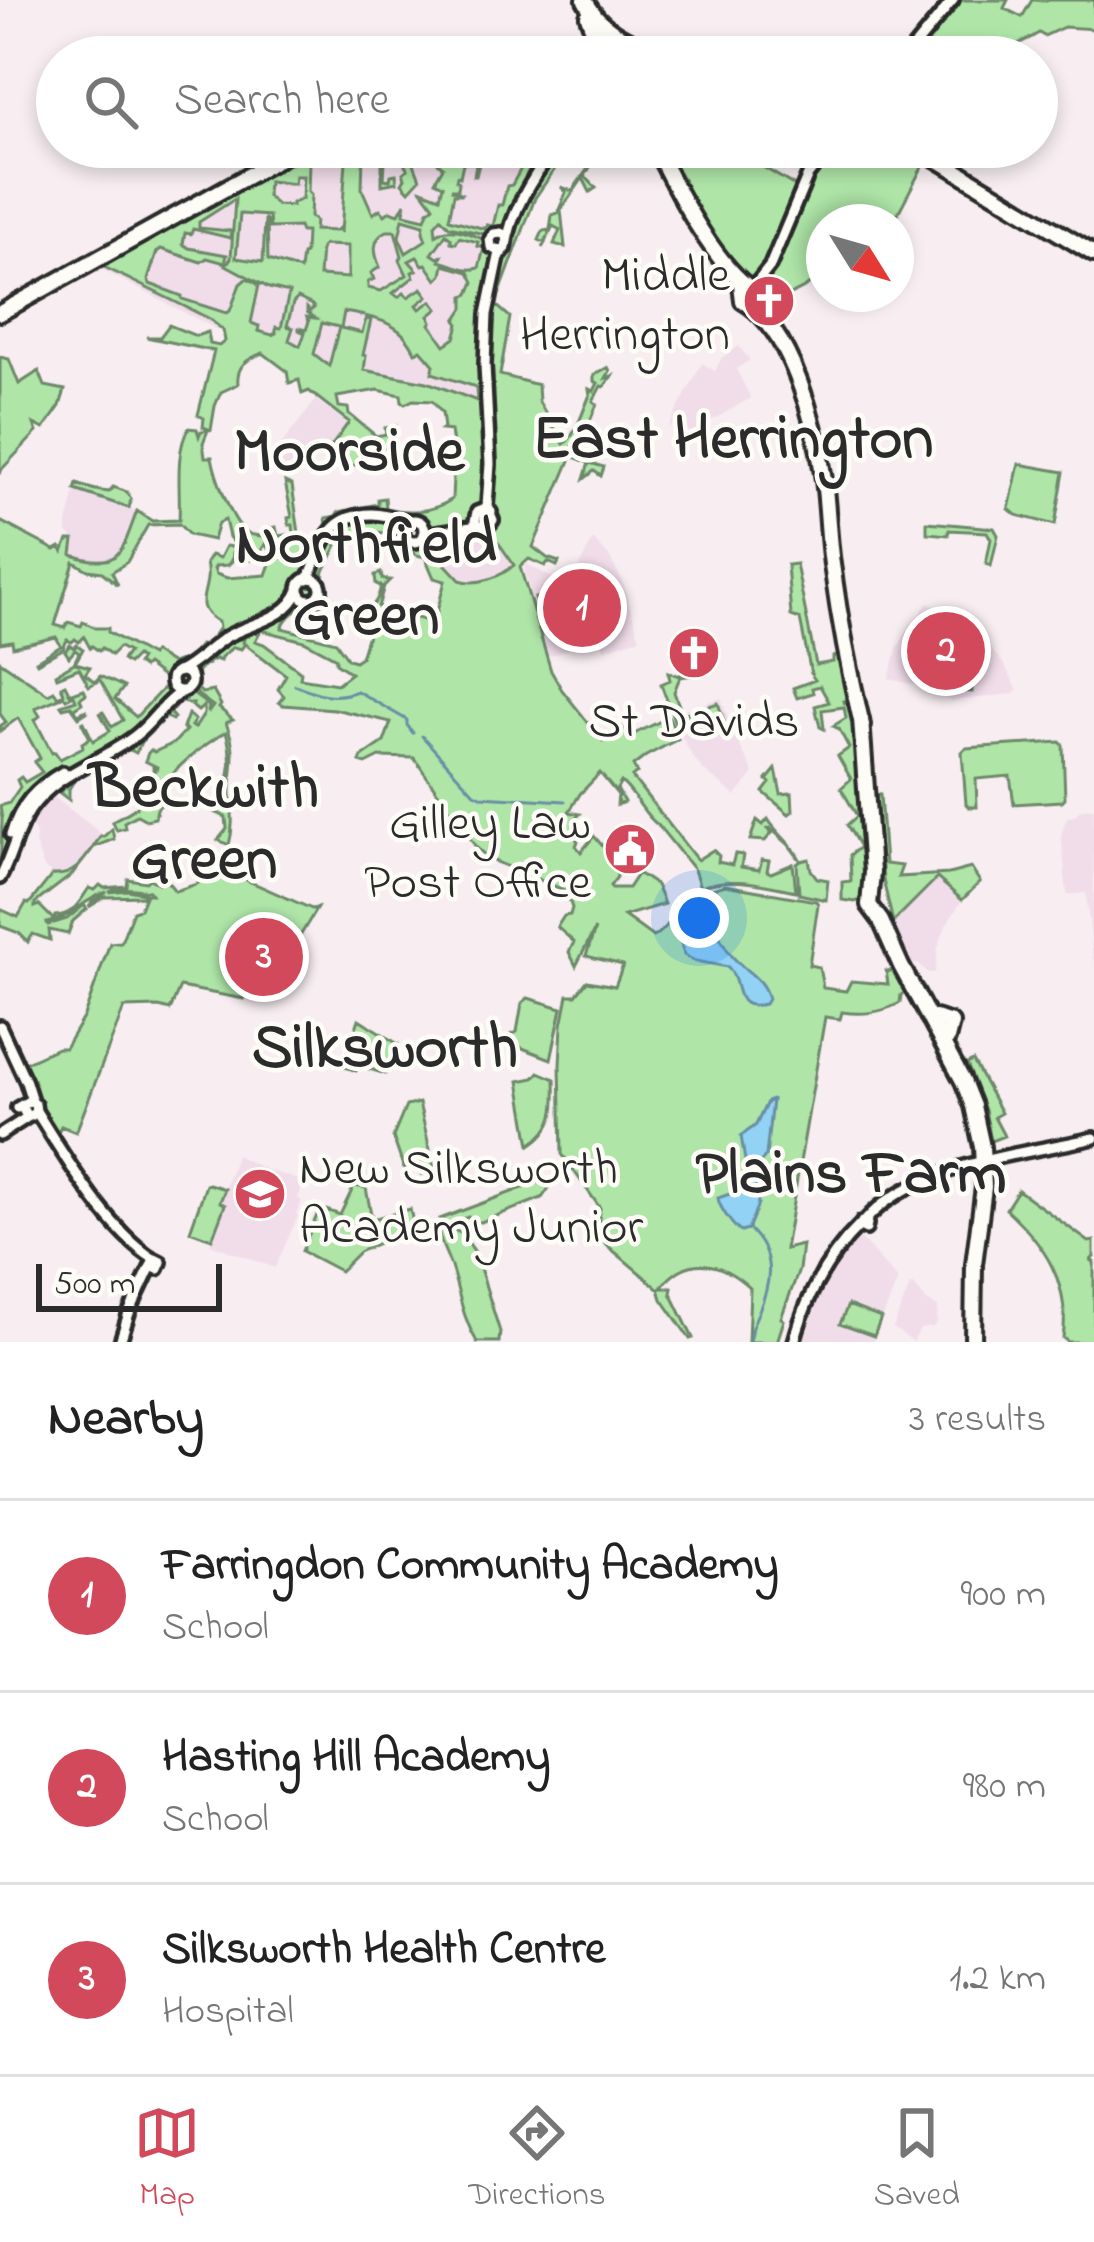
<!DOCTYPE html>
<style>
:root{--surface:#fff;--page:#f6f6f6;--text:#222;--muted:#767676;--line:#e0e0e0;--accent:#d1495b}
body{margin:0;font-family:"Indie Flower",sans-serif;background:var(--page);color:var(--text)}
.compass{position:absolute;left:806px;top:204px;width:108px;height:108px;border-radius:50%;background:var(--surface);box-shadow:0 6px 18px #0003;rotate:127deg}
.scale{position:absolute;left:36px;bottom:30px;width:186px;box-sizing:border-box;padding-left:12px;border:6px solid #2b2b2b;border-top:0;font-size:33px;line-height:42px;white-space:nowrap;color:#2b2b2b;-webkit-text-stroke:9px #fdfcf7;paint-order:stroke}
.you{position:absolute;left:699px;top:918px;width:42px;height:42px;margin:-30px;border:9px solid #fff;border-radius:50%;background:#1a73e8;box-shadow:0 0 0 18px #1a73e833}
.badge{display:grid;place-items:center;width:78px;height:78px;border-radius:50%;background:var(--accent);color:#fff;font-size:39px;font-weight:700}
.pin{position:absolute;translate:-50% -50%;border:6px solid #fff;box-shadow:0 3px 12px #0006}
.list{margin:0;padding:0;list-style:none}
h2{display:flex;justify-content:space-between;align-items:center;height:156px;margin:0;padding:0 48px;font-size:51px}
h2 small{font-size:39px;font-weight:400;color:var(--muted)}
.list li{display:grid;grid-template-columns:78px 1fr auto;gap:36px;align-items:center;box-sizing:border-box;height:192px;padding:0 48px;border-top:3px solid var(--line)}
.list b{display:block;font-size:45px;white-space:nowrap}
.list p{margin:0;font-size:39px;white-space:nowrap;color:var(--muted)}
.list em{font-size:39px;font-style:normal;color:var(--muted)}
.icon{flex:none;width:66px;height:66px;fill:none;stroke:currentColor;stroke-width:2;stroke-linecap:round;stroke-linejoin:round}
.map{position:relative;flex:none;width:1094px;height:1342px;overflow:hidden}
.search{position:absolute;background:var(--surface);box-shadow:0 6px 18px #0003;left:36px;right:36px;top:36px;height:132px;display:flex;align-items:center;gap:30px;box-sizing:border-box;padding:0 42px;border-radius:66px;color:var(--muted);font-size:45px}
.sheet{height:732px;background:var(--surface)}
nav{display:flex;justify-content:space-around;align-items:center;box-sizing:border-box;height:168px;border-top:3px solid var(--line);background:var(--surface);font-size:33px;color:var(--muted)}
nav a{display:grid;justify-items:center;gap:6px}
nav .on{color:var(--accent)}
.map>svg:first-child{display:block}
.built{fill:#f1ddea}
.green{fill:#afe6a8;stroke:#6d886a;stroke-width:3;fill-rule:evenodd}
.water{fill:#92d2f4;stroke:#698fa4;stroke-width:3}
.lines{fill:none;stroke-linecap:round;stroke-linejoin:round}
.stream{stroke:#698fa4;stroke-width:3}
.secondary-casing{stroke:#2b2b2b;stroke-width:18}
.highway-casing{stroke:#2b2b2b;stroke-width:22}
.secondary{stroke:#fdfcf7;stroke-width:9}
.highway{stroke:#fdfcf7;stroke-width:14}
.labels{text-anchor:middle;stroke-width:9;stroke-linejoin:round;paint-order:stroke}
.poi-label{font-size:51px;fill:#2b2b2b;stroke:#fdfcf7;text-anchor:end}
.district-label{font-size:63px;font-weight:bold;fill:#2b2b2b;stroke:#fdfcf7}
</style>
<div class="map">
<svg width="1094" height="1342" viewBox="0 0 1094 1342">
<rect width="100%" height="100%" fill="#f8eef1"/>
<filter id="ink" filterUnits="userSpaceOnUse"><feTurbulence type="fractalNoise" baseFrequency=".00833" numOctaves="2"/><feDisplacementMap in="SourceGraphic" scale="24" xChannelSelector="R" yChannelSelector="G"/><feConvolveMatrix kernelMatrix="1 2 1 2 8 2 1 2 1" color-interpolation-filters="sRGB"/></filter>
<g filter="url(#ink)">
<!-- built -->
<path class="built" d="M328 147H546L533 163 504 223 491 231 487 246 475 369 479 402 426 382 345 372 254 349 95 266 241 184Z
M739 346 750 360 736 369 751 398 690 433 676 422 668 428 702 363 715 371 722 357Z
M316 400 349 424 328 451 312 453 313 459 292 469 281 470 275 467 271 457Z
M75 490 137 511 126 539 116 556 104 562H92L72 555 74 539 67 533V524Z
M472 532H491L514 565 503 573 477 582 460 580 435 553 433 537Z
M593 539 608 555 621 578 640 638 604 649 600 638 550 656 547 654 540 634 524 568 527 564 569 587Z
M928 603 960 620 980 637 1003 663 1018 690 1013 694 951 701 927 687 889 679 897 649 909 627Z
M721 698 733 731 728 734 730 740 736 738 754 773 736 796 704 771 692 756 677 728 686 725 681 710Z
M54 797 102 834 75 869 66 875H54L44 868 35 844 36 834 29 822 41 806Z
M1094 808V968L1086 893 1067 895 1061 834 1067 817 1074 816 1081 809Z
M937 878 962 900 946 926 938 947 935 973H928L919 965 911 964 893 922Z
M246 936 290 954 281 976 237 961Z
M236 1155 264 1169 305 1182 298 1198 302 1201 296 1214 298 1216 275 1268 210 1244 225 1206 220 1202Z
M861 1239 898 1280 873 1342H802L826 1281 850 1247Z
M910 1285H914L927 1301 938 1307 937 1322 933 1327 920 1329 913 1342 893 1328Z"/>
<!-- green -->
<path class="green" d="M957 0H1008L1004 8 1022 17 1032 0H1094V29L1064 27 1044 36 1039 33C1025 42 1011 45 998 57H911Z
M315 147H344L309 164 308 192 311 195 310 217 315 221 314 230 336 231 339 228 341 233 347 147H371L382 156 400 153V147H510L509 152 491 150 482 153 517 156 532 163 504 223 498 229 486 231 484 234 449 226 441 218 435 225 436 235C449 223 471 234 485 240L494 253 481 314 480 378 485 464 482 507 475 521 471 522 430 529 421 522 422 517C407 521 397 518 382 515 330 507 323 544 308 580L319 584C308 540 370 496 403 532V544L388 536 387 533 362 531 360 534 349 531 340 539 323 573 329 593 325 600 320 590 315 597 308 599 299 591C287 618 252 622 228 636 211 646 198 661 182 670L190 676 202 662 209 664 204 665 197 673 198 689 202 693 213 691 221 705 219 708 233 720 226 723C239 754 230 763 231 794 232 812 234 827 229 845L218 840 227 829 226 817 212 811C230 787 235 763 226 732 211 740 189 757 177 769 170 776 168 786 162 795L158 794 164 801 157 809 155 818 146 820 137 815 124 822 125 828 117 830 112 822C118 816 124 816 132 810 142 804 145 795 157 791L156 788 154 789 153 767 156 770 157 767 145 761 148 753 151 750 154 752 174 743 186 730 183 728 188 714 195 720 191 726 195 728 204 714V706L198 711 192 706 193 704H188L181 700 170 713 174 718 172 720 166 717 141 742 136 753 130 750 119 752 75 779 69 789V800L60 793 63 790 59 788 55 791 53 788 61 782 66 787 67 778 74 773 137 739 173 698 192 693 209 706 208 713 213 706 198 695 191 683 187 689C167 693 152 720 136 733 110 754 78 767 50 785V779C17 804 12 831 0 869L2 819 0 806 9 803 20 787 17 780 21 777 25 782 42 772 34 762 40 758 18 718 0 731V726L6 722 0 714V661L48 694 54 691 58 697 64 693 61 686 65 684 70 694 84 689 86 694 80 698 82 703 74 708 78 714 86 710 87 712 79 717 71 706 63 708 61 705 76 700 74 695 66 699 64 696 35 708 40 716 35 720 52 753 55 752 60 759 83 747 82 743 90 738 82 723 84 722 93 741 110 731 100 713 103 712 112 727 123 720 100 680 89 686 79 668 57 677 56 674 74 663 79 653 75 650 69 657 65 651 70 645 74 648 77 645 83 649 75 663 90 667 85 674 95 682 100 676 124 687 115 699 136 717 167 684 166 680 146 665 143 668 137 664 140 659 136 656 128 664 122 660 128 652 119 647 111 655 102 648 99 651 92 646 90 648 84 637 79 642 75 639 72 642 67 640 63 649 37 663 36 661 61 646 56 637 13 647 12 641 0 643V521L55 550 60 547 63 552 68 540H74L72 555C121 571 122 551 137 511L152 521 179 520C181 489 174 457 188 428L197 429 199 436 201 431 208 430 203 443 205 457H212C215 474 230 518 243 529 251 537 261 536 271 536L270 528 276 527 278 536 294 534 293 525H289L288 518 292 517 285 482 292 485 300 540 314 538 327 525 326 518 336 516 338 512 378 504V499L385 498 386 508C406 513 433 513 452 499L453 477 450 469 456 467 451 431 441 430 444 428 442 413 432 401 413 400 405 404 402 402 401 395 378 390 337 397 339 407 348 408 349 414 376 436 386 434 385 428 396 426V433L392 434 394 444 372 451 373 462 347 466 345 464 331 468V466L340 463 338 452 329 453 328 451 349 422 309 391 302 394 299 380 289 383 287 371 263 353C247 359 236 366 238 384L221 392 215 406 211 430 203 427 204 418 198 415 214 351 146 337H160L169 325 196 336 208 332 210 344 219 346 225 341 223 330 208 318 102 266ZM363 155 382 156V185L397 182 396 174 391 175 390 180 384 179 385 162H393L400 158 408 169 403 173 405 178 402 183 409 191 420 179 413 161 435 155 438 163 443 167 435 181 443 185 440 197 422 190 434 206 428 211 425 219 404 214 405 203 399 214 390 211 385 215 380 209 373 214 362 189ZM481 156 504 163 509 157 525 161 512 185 507 186 502 205H498L493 226 487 225 485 229 449 219 454 194H463L451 189H458L459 182 456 180 457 176 460 177 463 163H476L474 176H476ZM295 176H303L302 199 292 203V206L277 205 267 196 268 181 294 184ZM235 199 231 258 226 265 269 288 289 293 281 328 276 327V333L272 335 258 331 259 326 251 323 259 285 247 278 240 284 230 311 226 313 182 299V296L150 284 148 280 157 252 161 249 201 262 207 258 225 263 227 255 189 248 183 244 185 233 191 234 193 229 230 238 231 231 199 228V222ZM240 214 269 216 270 228 299 227 301 232H306L305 254 302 255 300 270 268 260 267 221 265 219 263 262 236 258ZM403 219 424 225 423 232 426 240 406 253 399 237ZM387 231H395L402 256 400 260 407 275 381 291 368 288V282L374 279 371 273 380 267C374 253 371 239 387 231ZM446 234 451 238V242L456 243 459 237 478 242 477 246 484 248 479 268C465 272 455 265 440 261L442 256 438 258 432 254ZM324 245 348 246V278L319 276 321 248ZM417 257 423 265 426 264 437 280 442 275 444 265 469 272 474 282 469 294 464 296V308L456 320 459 324 455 338 445 345 430 324 432 321 429 316 438 309 432 301 420 309 417 305 428 296 422 288 408 297 404 293 398 297 393 293 414 277 412 272 417 270 409 261ZM298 298 312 305 314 308 310 311 307 308V312L315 318 307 317 309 321 306 330 299 328V330L305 333 300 346 289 340 293 328 287 326 293 303ZM344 312C374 317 402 322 415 352L421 350 434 365 432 373 473 386 476 389 477 401 427 382 364 370 366 356 363 355 371 320 366 319 362 333 341 328ZM322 323 339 327 329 366 314 354ZM225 520 229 537 235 544 239 543 234 547 226 546 220 558 211 555 206 563C213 592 188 604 218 622L219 628 204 648 200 645 189 658 172 664 153 652 151 656 108 632V628H96L83 622 81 626 68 622 65 628 55 625 74 562 88 570 102 572 118 585 112 572 127 562 148 525 179 524 189 535 213 540 218 523ZM265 544 273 555 266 575 227 578 216 574 214 569 216 566 228 565 232 561 233 553 244 561 257 559Z
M555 147H570L535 198 499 295 497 306 510 317 500 375 538 385 539 402 564 444C577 434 583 410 590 395L589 389 594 391 598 383 594 381V375L608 367 610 371 606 378 612 376 604 387 601 386 593 401 597 404 580 445 571 448 589 463 604 467 601 476 594 471 584 479 589 463 572 456 533 547 547 558 559 562 557 566 548 562 545 566 529 559 520 567 551 671 562 690 603 741 621 726 630 736 669 717 678 739 646 756 633 766 637 773 632 777 697 860 713 850 719 856 718 862 732 865 735 854 743 855 741 867 759 870 762 860 769 861 767 871 771 873 793 864 796 891C763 885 732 875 700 887L694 870 658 825C643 815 636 794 621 782L617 789 624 802 617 805 618 795 600 773 580 794 569 812 580 814 575 819 574 828 578 834 575 837 578 841 576 846 581 852 594 836 606 850H613L617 858 620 854H626L622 864 618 859 616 862 617 877 610 886 612 888H628L638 873 656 885 664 904 624 916 653 937C670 927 672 919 675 900L725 885 816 901 818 904 809 965 819 967 823 988 846 991 851 981 888 984 886 971H897L909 991 901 995 900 1003C880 1013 863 1015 842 1012L840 1019 825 1017 785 1249 802 1245 799 1270 781 1318 784 1320 777 1342H748L750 1288C722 1262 688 1252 661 1288H672L671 1293 693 1338 690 1339 662 1299 659 1289 597 1237 600 1208 562 1154 560 1065 562 1025 568 995H576L587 981 615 986 623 965 586 956 595 929 576 966 569 952 574 942 557 927 564 916 570 915 572 908 566 891 489 859 476 847 414 758 380 757 366 764 360 762 362 757 384 742 391 722 334 709 283 705 279 702 284 696 278 689 286 675 245 644 241 649 233 647 221 657 220 661 215 659 209 662 210 654 239 635 243 642 245 636 271 625 297 606 317 602 318 606C302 608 288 611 282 628L336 642 348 659 355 661 361 657 374 615 364 610C376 606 378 598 381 586L376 584 375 575 381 573 382 579 390 580 384 586 378 607 434 623 445 581 434 578 425 557 417 555 404 545 414 542 423 547V536L490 526 487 314 506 236ZM472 532H491L514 565C501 577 477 586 460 580L435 553 433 538ZM261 630 304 641 336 658V663L351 673 337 684 300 678 301 672 264 644 255 641Z
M657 147H729L800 189 830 147H905L927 158 897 215 889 211 881 216 876 214 871 222H824V249L820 256 824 260C821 285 795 293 775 301L772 297 765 300 761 289 776 259 753 284 727 260Z
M594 160 585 176 596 188 590 192 583 178 561 210 565 247 554 244 560 230 553 226 542 248 545 243 539 240 543 231 550 230 552 215 558 213 566 192 561 187 572 191Z
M0 357 9 359 19 384 39 371 45 386 65 390 60 406 44 429 34 424 37 432 2 469 0 474Z
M1019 464 1064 472 1055 525 1016 515 1009 509Z
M77 484C87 488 98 491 109 492L113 487 127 492 131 499 129 508 75 490Z
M927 522 994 528 998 535 991 566 986 564 991 539 987 532 949 530 948 535 927 533Z
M796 564 816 665 833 662V657L845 654 850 698 843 701 844 703 854 704 869 853 864 899 855 902 842 900V882L851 881 850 855 860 847 847 825 857 816 841 788 851 779 838 756 849 748 839 729 833 726 846 718 844 707 822 710 824 729 820 727 815 706 829 702 820 686 812 688 813 693 797 698 793 688 815 680 811 674 800 619 791 616 787 565Z
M562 590 573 627 547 635 535 598Z
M687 641 710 644 715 660 697 665 694 675 680 677 674 692 686 725 677 728 661 684 670 680 668 672 680 676 684 666Z
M942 672 973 675 972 692 941 690Z
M718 703 725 724 693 734 686 713Z
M1060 742 1063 745 1065 798 1062 801 1014 804 1010 776 976 779 977 807H969L966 804 962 752 966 748Z
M776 769 781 794 792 793 793 811 789 814 763 792 770 783 767 780Z
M876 794 880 795 885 864 902 866 898 877 949 874 971 868 980 882 962 900 937 878 893 922 883 880 879 837 876 832 878 820Z
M768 819C776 833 793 844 801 861L809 859 811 870 817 878 828 880 826 900 799 894 797 864 801 861 789 845 770 828 768 829 772 833 765 841 750 840 757 820 763 825Z
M112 829 114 839 94 847 73 874 35 903V907L39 905 54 920 55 916C74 915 79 902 89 888L95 890 100 885 104 888 127 886 128 879 146 882 149 879 158 883 168 882 175 891 197 884 217 867 312 909 317 908 291 951 247 933 237 961 251 967 243 988 247 990 244 999 180 987 170 1010 159 1007 124 1008 76 1132 61 1126 55 1138 46 1126 22 1064 57 1048H65L84 1016 110 943 121 942 133 911 140 909 146 894H151L149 891C136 889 121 886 109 892L127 890 144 893 143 896 105 897 89 907 92 902 107 892C85 898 71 918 47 923L48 925 67 919 84 905 87 909 73 921 68 934 49 930 50 940 33 934 28 942 19 933 0 926V909L18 917 26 903 29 904 52 875C78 877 86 856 101 836L103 837Z
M528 998 562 1008 551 1059 512 1044 509 1036 517 1032 522 1003Z
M359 1019 398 1044 385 1074 360 1066 356 1071 343 1066Z
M973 1061 1001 1113 994 1117 1004 1136 991 1141 985 1110 967 1064Z
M539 1072 555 1079C556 1107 557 1128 530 1145L519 1081 534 1078Z
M419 1103 435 1171 422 1174 420 1169H404L393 1137 406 1106Z
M544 1180 549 1188 542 1198 481 1222H474L468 1217 446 1226 462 1234 475 1252 500 1332 499 1342H477C462 1317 460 1294 451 1267 447 1254 440 1244 438 1230L443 1227 440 1219Z
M209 1184 225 1189 220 1202 225 1205 212 1239 190 1231 206 1185Z
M354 1186 366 1188 372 1219 410 1209 414 1227 359 1252 340 1271 302 1251 320 1208 340 1215Z
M1018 1190 1089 1242 1094 1241V1257L1091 1260 1094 1262V1342H1068L1063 1338C1071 1283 1044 1244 1006 1209Z
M848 1305 881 1318 874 1336 840 1324Z"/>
<!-- water -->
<path class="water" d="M690 904C713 912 717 938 732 956 745 972 763 977 768 999L765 1004C730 1012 743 983 728 967L695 961 684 955 680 939Z
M772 1100 766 1156 758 1166 756 1178 758 1204 748 1230 741 1232C733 1227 719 1207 718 1198L741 1190 746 1167 741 1136 756 1125 767 1102Z"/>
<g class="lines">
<!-- stream -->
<path class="stream" d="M295 685C318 694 333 700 357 691L407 720V723
M407 725 413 733
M422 736 473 792 481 796 565 801
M749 1229C775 1254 772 1281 758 1313 753 1324 750 1330 750 1342"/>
<!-- secondary casing -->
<g class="secondary-casing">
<path id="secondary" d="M906 57 953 0
M506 236 501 233 494 234 490 239 491 247 498 251 506 248C510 212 533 177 555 147
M752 289 770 266 808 175 830 147
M491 512 485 509 477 512 475 521 478 526 487 528 493 520 487 506 490 464 485 365 487 314 499 257 504 250
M403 531a11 11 0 1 1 22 0a11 11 0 1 1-22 0Z
M424 534 478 526
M299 589a11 11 0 1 1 22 0a11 11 0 1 1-22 0Z
M308 579C324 547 324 515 372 514 385 514 397 520 410 520
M171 681a10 10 0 1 1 20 0a10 10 0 1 1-20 0Z
M178 672C196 663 209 648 226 637 250 623 288 619 299 590
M11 835C20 805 35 788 63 772
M0 878C12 856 16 831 30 810 56 772 102 762 136 735 153 722 165 700 183 691
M0 1026 26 1082 32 1101
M17 1108 29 1101 35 1104 36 1111 31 1116 26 1115 22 1107
M36 1111C64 1156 109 1232 154 1259
M0 1135 29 1116
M862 1222 867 1224 866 1229 860 1226Z
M864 1222C912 1164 1025 1154 1094 1138
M155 1259 161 1262 158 1269 151 1266Z
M120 1342 129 1313 151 1266
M794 1342C806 1297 826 1258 860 1225"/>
</g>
<!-- highway casing -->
<g class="highway-casing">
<path id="highway" d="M585 0C605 40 645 48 686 57
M588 16 594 33 589 57
M565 57 579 54 590 46
M655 147C676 189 718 273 758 293L763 313
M917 147 1094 254
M741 284 743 301C792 329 816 426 824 480 828 510 828 541 833 571 840 623 850 674 862 725
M0 313 300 147
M861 719 872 872 869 905 881 921 901 966 963 1081 973 1106 982 1147 984 1187 974 1264 973 1342
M935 1018 951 1023 947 1039"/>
</g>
<!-- secondary -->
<use href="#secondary" class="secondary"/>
<!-- highway -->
<use href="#highway" class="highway"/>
</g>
</g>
<!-- icons -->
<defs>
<g id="church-disc" transform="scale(2.7)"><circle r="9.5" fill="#d1495b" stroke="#fdfcf7"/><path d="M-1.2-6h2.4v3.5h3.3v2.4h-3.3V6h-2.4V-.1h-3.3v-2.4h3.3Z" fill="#fff"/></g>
<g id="civic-disc" transform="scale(2.7)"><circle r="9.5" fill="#d1495b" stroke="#fdfcf7"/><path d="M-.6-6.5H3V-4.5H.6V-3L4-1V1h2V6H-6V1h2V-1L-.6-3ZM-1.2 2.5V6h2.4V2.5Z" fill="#fff"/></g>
<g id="school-disc" transform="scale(2.7)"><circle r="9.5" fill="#d1495b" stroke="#fdfcf7"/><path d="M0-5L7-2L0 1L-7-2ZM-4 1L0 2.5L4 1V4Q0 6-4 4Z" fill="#fff"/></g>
</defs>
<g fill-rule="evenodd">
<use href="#church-disc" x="769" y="301"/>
<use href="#church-disc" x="694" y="653"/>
<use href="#civic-disc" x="630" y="849"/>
<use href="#school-disc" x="260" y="1194"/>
</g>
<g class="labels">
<!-- poi labels -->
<g class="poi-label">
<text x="730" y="290">Middle<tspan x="730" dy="59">Herrington</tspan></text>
<text x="694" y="736" text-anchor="middle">St Davids</text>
<text x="591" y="838">Gilley Law<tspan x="591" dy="59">Post Office</tspan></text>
<text x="299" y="1183" text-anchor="start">New Silksworth<tspan x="299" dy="59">Academy Junior</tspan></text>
</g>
<!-- district labels -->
<g class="district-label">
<text x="733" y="457">East Herrington</text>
<text x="349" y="470">Moorside</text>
<text x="366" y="562">Northfield<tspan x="366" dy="72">Green</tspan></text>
<text x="204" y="806">Beckwith<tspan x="204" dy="72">Green</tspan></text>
<text x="385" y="1066">Silksworth</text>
<text x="851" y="1192">Plains Farm</text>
</g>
</g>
</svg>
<svg class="compass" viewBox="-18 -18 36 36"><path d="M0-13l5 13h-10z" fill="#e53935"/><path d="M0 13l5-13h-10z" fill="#767676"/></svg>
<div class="scale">500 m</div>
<div class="you"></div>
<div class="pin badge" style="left:582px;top:608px">1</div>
<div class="pin badge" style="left:946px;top:651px">2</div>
<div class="pin badge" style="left:264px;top:957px">3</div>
<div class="search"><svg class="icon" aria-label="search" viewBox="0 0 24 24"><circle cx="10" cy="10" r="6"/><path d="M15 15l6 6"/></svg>Search here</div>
</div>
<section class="sheet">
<h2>Nearby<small>3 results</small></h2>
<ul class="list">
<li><span class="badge">1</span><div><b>Farringdon Community Academy</b><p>School</p></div><em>900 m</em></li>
<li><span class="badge">2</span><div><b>Hasting Hill Academy</b><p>School</p></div><em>980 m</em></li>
<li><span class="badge">3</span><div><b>Silksworth Health Centre</b><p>Hospital</p></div><em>1.2 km</em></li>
</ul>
</section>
<nav>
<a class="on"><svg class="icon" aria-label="map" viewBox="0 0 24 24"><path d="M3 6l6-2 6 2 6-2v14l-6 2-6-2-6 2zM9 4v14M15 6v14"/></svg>Map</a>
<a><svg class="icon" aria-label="directions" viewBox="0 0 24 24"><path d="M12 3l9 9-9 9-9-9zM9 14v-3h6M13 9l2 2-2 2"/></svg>Directions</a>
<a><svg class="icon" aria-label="saved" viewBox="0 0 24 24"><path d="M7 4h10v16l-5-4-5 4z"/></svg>Saved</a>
</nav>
